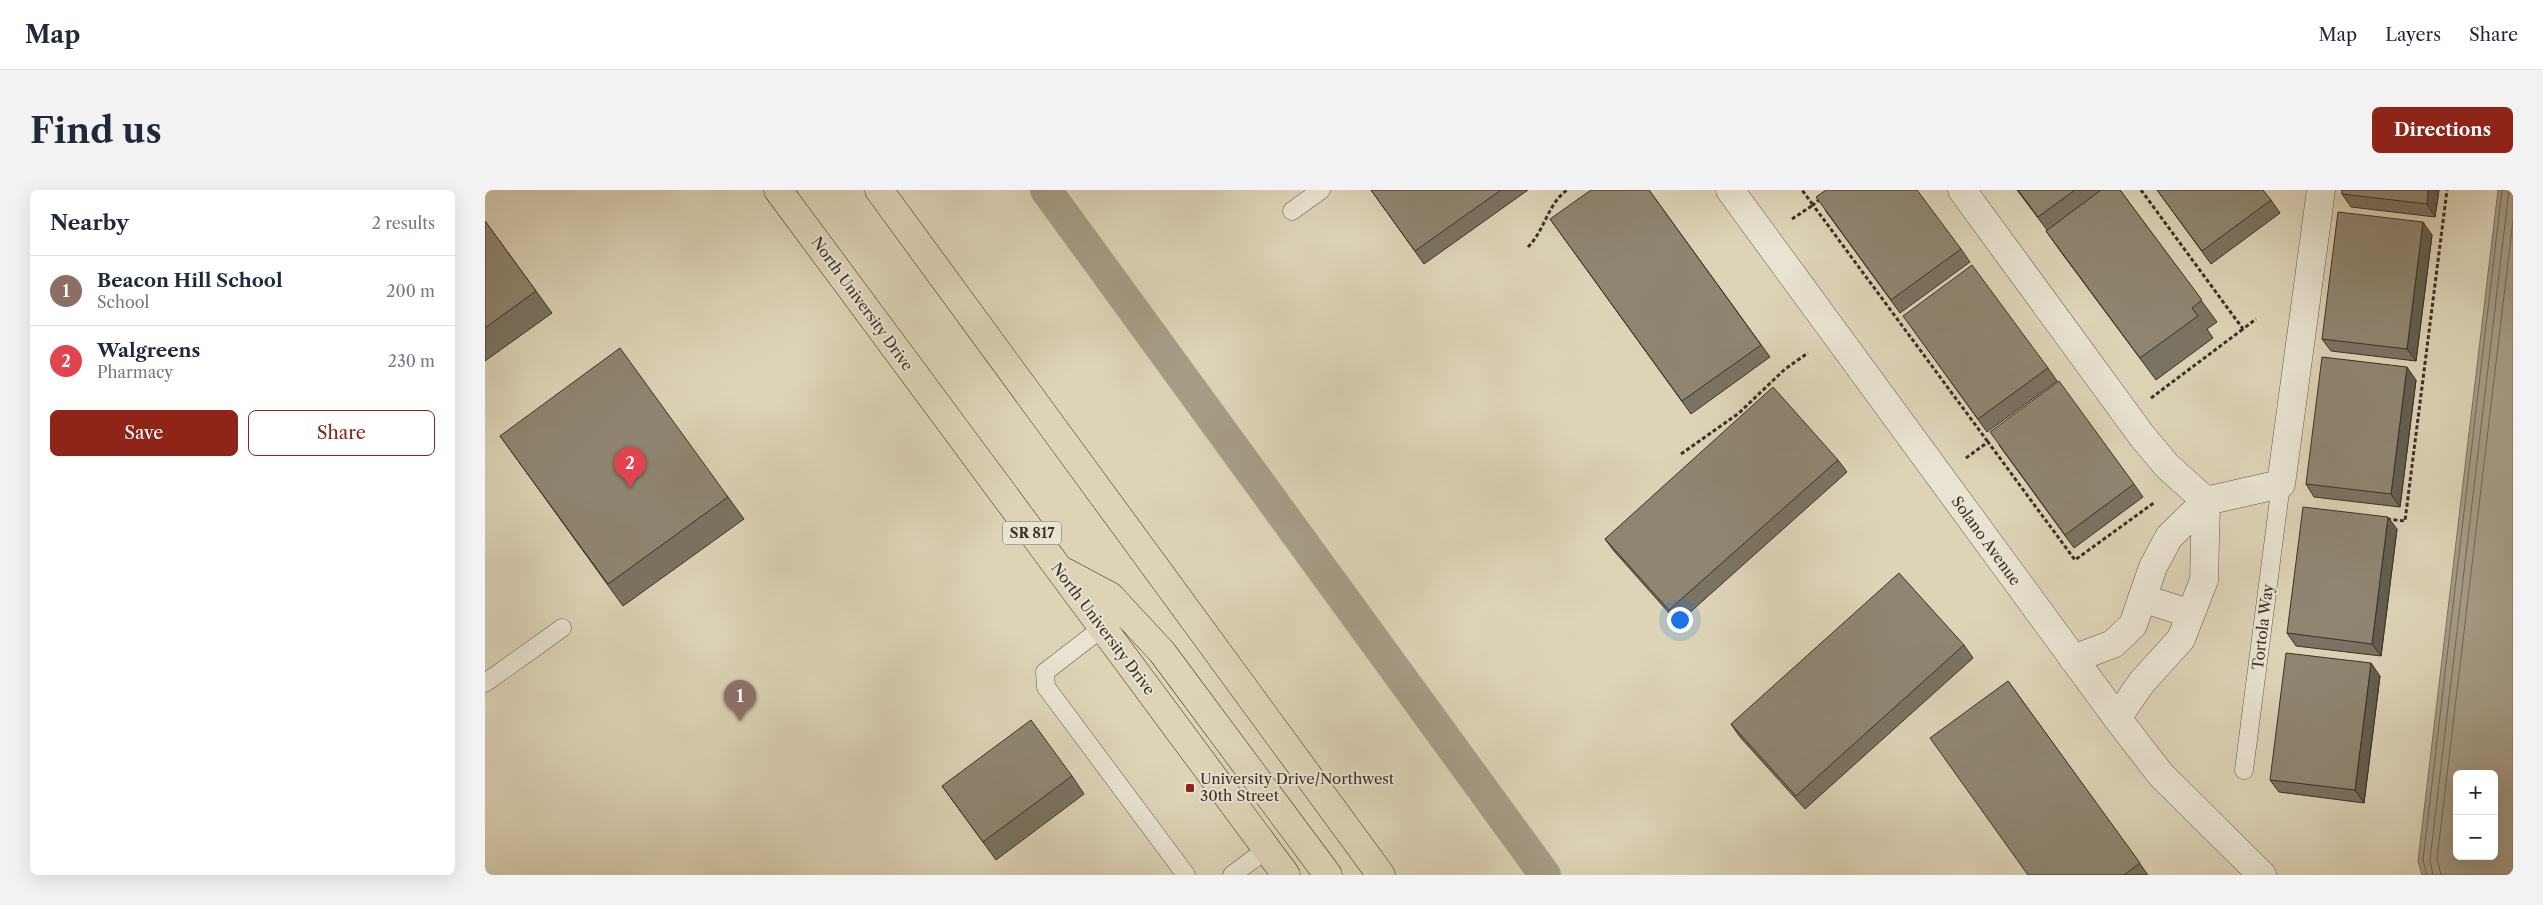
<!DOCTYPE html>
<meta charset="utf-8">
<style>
:root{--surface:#fff;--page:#f2f2f3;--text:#1f2937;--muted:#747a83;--line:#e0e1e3;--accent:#8f2418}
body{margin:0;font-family:"Libre Caslon Text",serif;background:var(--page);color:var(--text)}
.controls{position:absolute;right:15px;bottom:15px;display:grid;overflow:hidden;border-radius:8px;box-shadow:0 5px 20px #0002}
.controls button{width:45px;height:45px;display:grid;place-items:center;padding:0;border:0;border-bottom:1px solid var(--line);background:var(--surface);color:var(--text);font:25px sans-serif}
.you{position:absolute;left:1194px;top:429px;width:18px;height:18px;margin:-12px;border:4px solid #fff;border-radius:50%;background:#1a73e8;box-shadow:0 0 0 8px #1a73e833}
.badge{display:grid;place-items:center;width:32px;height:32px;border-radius:50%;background:var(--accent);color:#fff;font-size:16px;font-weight:700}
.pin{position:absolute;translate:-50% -41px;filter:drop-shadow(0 1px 2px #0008)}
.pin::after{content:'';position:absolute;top:26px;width:18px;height:15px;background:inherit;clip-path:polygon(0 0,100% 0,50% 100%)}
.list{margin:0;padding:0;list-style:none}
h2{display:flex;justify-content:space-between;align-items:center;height:65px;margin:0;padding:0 20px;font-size:21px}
h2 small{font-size:16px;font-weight:400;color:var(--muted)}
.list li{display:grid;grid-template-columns:32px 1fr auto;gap:15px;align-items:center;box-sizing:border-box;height:70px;padding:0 20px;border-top:1px solid var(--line)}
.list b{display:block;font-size:19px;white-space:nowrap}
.list p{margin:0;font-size:16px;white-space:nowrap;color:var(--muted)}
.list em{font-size:16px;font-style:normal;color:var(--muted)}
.actions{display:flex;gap:10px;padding:15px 20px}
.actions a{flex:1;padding:11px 0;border:1px solid var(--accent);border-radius:8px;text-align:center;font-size:18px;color:var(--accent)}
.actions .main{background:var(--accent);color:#fff}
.map{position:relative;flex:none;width:2028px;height:685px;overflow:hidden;border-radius:8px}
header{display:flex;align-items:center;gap:30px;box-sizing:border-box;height:70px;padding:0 25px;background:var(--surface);border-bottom:1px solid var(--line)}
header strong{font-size:24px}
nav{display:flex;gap:28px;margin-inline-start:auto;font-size:18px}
.intro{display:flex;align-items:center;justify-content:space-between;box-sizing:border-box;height:120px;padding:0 30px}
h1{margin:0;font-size:35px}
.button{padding:12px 22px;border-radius:8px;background:var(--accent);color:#fff;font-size:18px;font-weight:700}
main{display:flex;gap:30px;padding:0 30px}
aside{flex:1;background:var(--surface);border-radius:8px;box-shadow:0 5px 20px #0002}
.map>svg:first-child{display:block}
.water{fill:#a69d87;stroke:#7b7261;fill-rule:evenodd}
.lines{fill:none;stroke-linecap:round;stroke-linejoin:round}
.shore{stroke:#706757;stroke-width:1}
.canal{stroke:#a69d87;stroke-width:32}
.service-casing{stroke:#645a4b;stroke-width:19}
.minor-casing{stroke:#645a4b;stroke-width:29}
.primary-casing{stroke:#3b3127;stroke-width:29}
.path{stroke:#3b3127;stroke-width:3;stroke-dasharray:4 2.5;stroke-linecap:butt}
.service{stroke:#e9e3d1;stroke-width:18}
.minor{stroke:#e9e3d1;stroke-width:28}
.primary{stroke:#ddd4b8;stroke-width:28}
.wall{fill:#7b7362;stroke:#3b3127}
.shaded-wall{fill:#645e50;stroke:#3b3127}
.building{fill:#8f8672;stroke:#3b3127}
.poi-dot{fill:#8f2418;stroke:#e9e3d1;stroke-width:2}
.labels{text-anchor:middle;stroke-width:4;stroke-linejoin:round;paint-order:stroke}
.shield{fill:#e9e3d1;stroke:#6f665a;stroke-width:1}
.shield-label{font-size:14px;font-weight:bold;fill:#3b3127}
.street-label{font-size:15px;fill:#3b3127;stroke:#e9e3d1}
.poi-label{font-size:15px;fill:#3b3127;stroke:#e9e3d1;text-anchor:start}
</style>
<header>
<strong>Map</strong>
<nav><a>Map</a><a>Layers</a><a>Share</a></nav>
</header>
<div class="intro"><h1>Find us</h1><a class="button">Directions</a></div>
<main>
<aside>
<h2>Nearby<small>2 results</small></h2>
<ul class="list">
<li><span class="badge" style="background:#8d6e63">1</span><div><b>Beacon Hill School</b><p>School</p></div><em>200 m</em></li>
<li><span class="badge" style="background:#e0444e">2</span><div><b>Walgreens</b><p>Pharmacy</p></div><em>230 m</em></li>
</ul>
<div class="actions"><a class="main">Save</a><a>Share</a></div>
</aside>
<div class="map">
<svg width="2028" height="685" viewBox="0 0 2028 685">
<rect width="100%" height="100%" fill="#ddd4b8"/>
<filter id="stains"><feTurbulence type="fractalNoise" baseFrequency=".004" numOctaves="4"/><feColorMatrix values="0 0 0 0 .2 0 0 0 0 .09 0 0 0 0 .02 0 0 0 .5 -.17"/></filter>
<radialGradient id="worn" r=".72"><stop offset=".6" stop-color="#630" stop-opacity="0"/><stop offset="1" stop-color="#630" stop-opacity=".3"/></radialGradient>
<!-- water -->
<path class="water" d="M2013 0H2028V685H1937L1933 671ZM1972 584H2009V666H1972Z"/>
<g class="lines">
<!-- shore -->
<path class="shore" d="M1942 685 1938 670 2017 0
M1948 685 1945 670 2024 0
M1956 685 1952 669 2028 30"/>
<!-- canal -->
<path class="canal" d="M561 0 1060 685"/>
<!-- service casing -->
<g class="service-casing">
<path id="service" d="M807 21 836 0
M617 438 560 482 561 497 701 685
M0 493 77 438
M1759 580 1796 294
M747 685 782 659"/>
</g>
<!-- minor casing -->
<g class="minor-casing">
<path id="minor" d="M1245 0 1632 528 1676 585 1777 685
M1477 0 1657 246 1682 276 1721 311 1796 294 1836 0
M1657 408 1706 424
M1588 469 1628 454 1648 435 1668 377 1684 347 1721 311 1719 390 1696 449 1657 492 1632 528"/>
</g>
<!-- primary casing -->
<g class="primary-casing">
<path id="primary" d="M293 0 801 685
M394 0 896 685
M580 382 625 406 677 462 843 685"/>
</g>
<!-- path -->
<path class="path" d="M1656 0 1758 139 1771 129
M1335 9 1328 15 1503 252
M1307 29 1328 15 1317 0
M1043 57C1060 40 1062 15 1082 0
M1666 208 1758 139
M1196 264 1254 223 1300 179 1323 163
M1481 268 1503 252 1590 370 1670 312
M1902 329 1920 331 1962 0"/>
<!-- service -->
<use href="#service" class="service"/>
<!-- minor -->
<use href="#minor" class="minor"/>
<!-- primary -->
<use href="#primary" class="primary"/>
</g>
<!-- wall -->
<path class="wall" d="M886 0H1043L939 74Z
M1164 0 1285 167 1206 224 1065 29Z
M1532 0H1635L1732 132 1722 139 1728 148 1671 190 1576 62 1561 41 1562 40Z
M1672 0 1786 10 1795 23 1726 74Z
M1857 0H1954L1950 27 1866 17 1857 4Z
M1340 20 1476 59 1485 72 1415 123Z
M0 31 67 123 0 171Z
M1947 45 1931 171 1846 161 1837 149Z
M1427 138 1563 178 1572 191 1502 242Z
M1931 190 1915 317 1829 307 1821 294Z
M15 246 243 307 259 329 138 416Z
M1514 255 1649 294 1658 307 1589 358Z
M1353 270 1362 282 1193 433 1129 361 1120 349Z
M1912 339 1896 466 1811 456 1802 443Z
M1479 455 1488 468 1320 619 1255 547 1246 534Z
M1895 486 1879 613 1794 602 1785 590Z
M1523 491 1663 685H1543Z
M587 586 599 604 511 670 457 596Z"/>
<!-- shaded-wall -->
<path class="shaded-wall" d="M1943 0H1954L1950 27 1942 14Z
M1938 32 1947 45 1931 171 1922 159Z
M1922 177 1931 190 1915 317 1906 304Z
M1903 327 1912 339 1896 466 1887 454Z
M1886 473 1895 486 1879 613 1870 600Z"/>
<!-- building -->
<path class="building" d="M886 0H1016L930 61Z
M1106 0H1164L1276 155 1197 211 1065 29Z
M1341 0H1432L1476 59 1406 110 1331 7Z
M1533 0H1590L1553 27Z
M1616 0H1635L1717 110 1707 118 1713 126 1655 168 1561 41Z
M1672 0H1778L1786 10 1717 61Z
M1857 0H1943L1942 14 1857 4Z
M1853 22 1938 32 1922 159 1837 149Z
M0 31 51 101 0 138Z
M1487 75 1563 178 1493 229 1418 126Z
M135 158 243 307 123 394 15 246Z
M1837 167 1922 177 1906 304 1821 294Z
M1574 191 1649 294 1580 345 1505 242Z
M1288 197 1353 270 1184 420 1120 349Z
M1818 317 1903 327 1887 454 1802 443Z
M1414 383 1479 455 1311 606 1246 534Z
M1801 463 1886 473 1870 600 1785 590Z
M1523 491 1655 673 1639 685H1543L1445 548Z
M546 530 587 586 498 652 457 596Z"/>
<!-- markers -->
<rect class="poi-dot" x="700" y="593" width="10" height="10" rx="2.5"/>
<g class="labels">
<!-- shield labels -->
<rect class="shield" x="518" y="331.5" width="58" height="23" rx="4"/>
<g class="shield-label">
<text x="547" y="348">SR 817</text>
</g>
<!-- street labels -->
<g class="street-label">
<text transform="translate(377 114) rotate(54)" y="5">North University Drive</text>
<text transform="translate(1501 351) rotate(54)" y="5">Solano Avenue</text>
<text transform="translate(1778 437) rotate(-83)" y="5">Tortola Way</text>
<text transform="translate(618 439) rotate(53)" y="5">North University Drive</text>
</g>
<!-- poi labels -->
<g class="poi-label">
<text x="715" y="594">University Drive/Northwest<tspan x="715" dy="17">30th Street</tspan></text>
</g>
</g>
<rect width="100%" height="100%" filter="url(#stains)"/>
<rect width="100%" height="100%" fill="url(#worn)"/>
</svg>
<div class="controls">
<button>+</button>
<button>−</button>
</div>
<div class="you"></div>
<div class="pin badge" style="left:255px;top:531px;background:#8d6e63">1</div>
<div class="pin badge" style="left:145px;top:298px;background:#e0444e">2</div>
</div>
</main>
